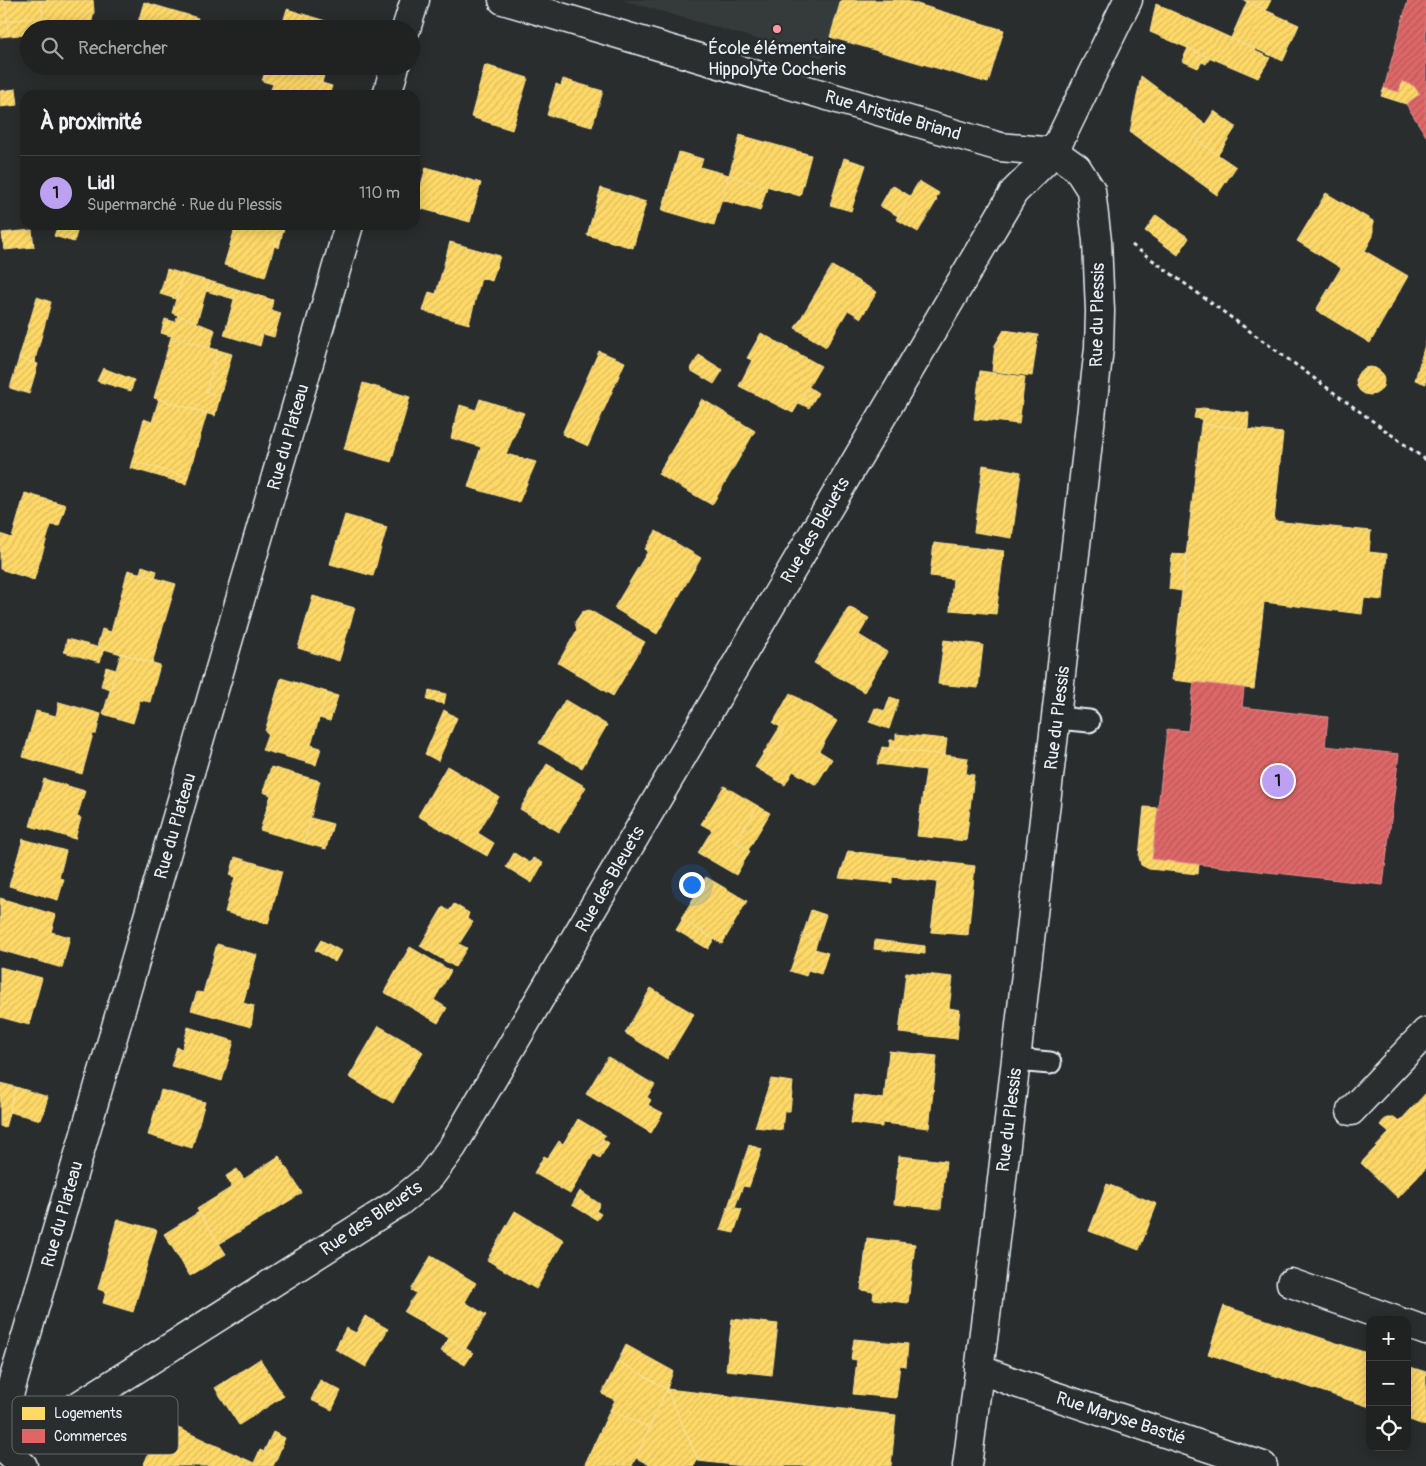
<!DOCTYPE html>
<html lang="fr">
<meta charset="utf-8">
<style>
:root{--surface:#202222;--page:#282a2a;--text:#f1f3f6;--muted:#a2a4a5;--line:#3d3f40;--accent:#bca0f2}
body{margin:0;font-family:Pangolin,sans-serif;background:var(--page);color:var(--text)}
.controls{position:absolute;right:15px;bottom:15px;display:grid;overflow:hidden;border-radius:10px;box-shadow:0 2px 12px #0003}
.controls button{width:45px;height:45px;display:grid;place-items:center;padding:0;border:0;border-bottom:1px solid var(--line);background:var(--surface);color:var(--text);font:25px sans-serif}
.you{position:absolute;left:691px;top:884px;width:18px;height:18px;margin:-12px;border:4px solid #fff;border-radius:50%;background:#1a73e8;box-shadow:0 0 0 8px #1a73e833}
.badge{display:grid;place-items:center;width:32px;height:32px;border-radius:50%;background:var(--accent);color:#111;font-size:16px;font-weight:700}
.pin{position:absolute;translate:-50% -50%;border:2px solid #fff;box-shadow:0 1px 5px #0006}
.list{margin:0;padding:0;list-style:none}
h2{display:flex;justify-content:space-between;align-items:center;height:65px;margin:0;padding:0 20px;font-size:21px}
h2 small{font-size:16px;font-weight:400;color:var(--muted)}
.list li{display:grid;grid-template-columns:32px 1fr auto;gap:15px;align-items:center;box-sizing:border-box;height:75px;padding:0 20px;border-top:1px solid var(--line)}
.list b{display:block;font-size:19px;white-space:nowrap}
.list p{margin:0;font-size:16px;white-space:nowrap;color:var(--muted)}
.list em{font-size:16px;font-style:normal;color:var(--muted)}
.icon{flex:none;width:28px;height:28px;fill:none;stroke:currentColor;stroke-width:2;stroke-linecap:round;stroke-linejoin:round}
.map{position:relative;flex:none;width:1426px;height:1466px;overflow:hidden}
.search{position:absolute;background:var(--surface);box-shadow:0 2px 12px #0003;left:20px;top:20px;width:400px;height:55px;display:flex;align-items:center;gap:12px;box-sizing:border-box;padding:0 18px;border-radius:28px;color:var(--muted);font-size:19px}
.panel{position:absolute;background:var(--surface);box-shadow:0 2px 12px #0003;left:20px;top:90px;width:400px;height:140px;border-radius:15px}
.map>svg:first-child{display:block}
.built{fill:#363a3b}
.homes{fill:url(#homes-hatch);stroke:#f8e092}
.shops{fill:url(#shops-hatch);stroke:#e29092}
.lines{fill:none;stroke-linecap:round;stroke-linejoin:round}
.lane-casing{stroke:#e8f1f8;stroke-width:25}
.street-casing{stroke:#e8f1f8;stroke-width:31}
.path{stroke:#e8f1f8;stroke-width:3;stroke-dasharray:4 4;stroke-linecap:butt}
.lane{stroke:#2a2d2e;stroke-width:21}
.street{stroke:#2a2d2e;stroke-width:28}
.poi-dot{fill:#ff9aa2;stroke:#2a2d2e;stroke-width:2}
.labels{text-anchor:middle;stroke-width:5;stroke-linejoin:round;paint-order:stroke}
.poi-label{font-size:18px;fill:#e8f1f8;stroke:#2a2d2e}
.street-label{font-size:18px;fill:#e8f1f8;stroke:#2a2d2e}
.key{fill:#2a2d2e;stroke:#63686b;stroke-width:1}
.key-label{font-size:14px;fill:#e8f1f8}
</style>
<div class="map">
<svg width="1426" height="1466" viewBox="0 0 1426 1466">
<defs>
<pattern id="homes-hatch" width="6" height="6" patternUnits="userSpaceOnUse" patternTransform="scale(1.25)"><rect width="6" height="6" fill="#ffd966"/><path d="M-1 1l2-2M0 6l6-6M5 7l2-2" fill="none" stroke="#dabc60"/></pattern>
<pattern id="shops-hatch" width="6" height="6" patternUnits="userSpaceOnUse" patternTransform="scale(1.25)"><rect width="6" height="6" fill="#e06666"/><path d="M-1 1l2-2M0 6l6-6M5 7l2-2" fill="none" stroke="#b25d5e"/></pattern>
</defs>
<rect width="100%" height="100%" fill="#2a2d2e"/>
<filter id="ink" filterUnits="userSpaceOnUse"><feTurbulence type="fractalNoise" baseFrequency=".02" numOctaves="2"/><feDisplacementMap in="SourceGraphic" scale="10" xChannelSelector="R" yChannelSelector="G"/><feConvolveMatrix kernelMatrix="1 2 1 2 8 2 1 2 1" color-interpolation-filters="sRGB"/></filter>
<g filter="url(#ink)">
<!-- built -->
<path class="built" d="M622 0H841L823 58Z"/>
<!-- homes -->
<path class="homes" d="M0 0H5L7 21 0 22Z
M5 0H41L43 17 7 21Z
M41 0H93L94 12 90 29H44Z
M841 0H904L1004 30 988 83 830 37Z
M1243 0H1271L1266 10Z
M144 2 198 18 195 29H136Z
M1247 2 1299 25 1283 61 1231 38Z
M1156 4 1255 49V51L1270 58 1258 78 1150 32Z
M287 9 332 23 330 29H281Z
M43 17 44 29H29V34L9 36 7 21Z
M7 21 9 36 0 37V22Z
M1188 48 1210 58 1206 64 1202 62 1198 68 1182 61Z
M485 65 528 78 512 130 471 117Z
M267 66 332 86 329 95H269L273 84 262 81Z
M270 66H319L318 69 325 71 322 83Z
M1141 76 1205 124 1195 139 1236 167 1217 195 1130 132Z
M563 79 603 91 592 127 547 115 556 84 561 86Z
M1402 81 1414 86 1420 94 1406 104 1381 96 1384 88 1399 92Z
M16 89 18 105 0 107V91Z
M1214 111 1236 127 1218 155 1195 139Z
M740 135 811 155 800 196 729 175Z
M679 152 703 159 700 167 729 175 714 225 662 210Z
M844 158 866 165 851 211 830 205Z
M426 167 481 183 470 222 415 207Z
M729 175 767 187 760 211 722 200Z
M919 181 939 193 936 199 937 200 918 232 896 219Z
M892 185 910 196 898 216 880 206Z
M601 188 646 202 633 248 587 235Z
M1326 193 1373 221V236L1365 251 1408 276 1370 343 1316 310 1341 268 1297 241Z
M1156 215 1189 238 1178 255 1145 231Z
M58 225H79L74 242 54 236Z
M236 225H285L282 235 278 234 265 277 224 265Z
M32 230 34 247 4 250 2 233Z
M278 234 282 235 279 248 274 246Z
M450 242 500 256 492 281 481 278 469 324 423 311 429 292 436 294Z
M832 266 877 292 861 318 848 310 826 347 795 328Z
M167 269 183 274 176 299 160 294Z
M183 274 209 281 197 322 172 313Z
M209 281 237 289 234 299 206 291Z
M237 289 273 300 271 310 281 313 274 337 263 334 260 346 224 335Z
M37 297 51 302 34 363 19 358Z
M178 315 215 330 210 348 161 333 165 319 175 322Z
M1004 330 1038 335 1032 376 992 371 995 345Z
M761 333 821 366 793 413 739 386 752 360 747 358Z
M171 337 218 350 206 392 220 396 215 416 154 398Z
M1426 341V384L1415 380Z
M218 350 232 354 220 396 206 392Z
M599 351 625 362 588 446 562 434Z
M699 355 723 370 714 384 690 370Z
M19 358 38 364 29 394 10 388Z
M1356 381a14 14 0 1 1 28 0a14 14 0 1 1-28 0Z
M103 368 134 380 131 391 97 381Z
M980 371 1025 377 1019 424 974 419Z
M363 383 410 397 391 462 344 449Z
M809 387 818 393 809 408 799 403Z
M159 399 207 413 188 477 132 461 144 419 152 422Z
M480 399 524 413 506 454 536 462 519 502 468 487 481 447 451 438 460 405 476 410Z
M702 399 755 431 712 505 658 474Z
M1203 408 1249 413 1248 429 1201 424 1202 419 1194 418 1196 409Z
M1201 424 1283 433 1274 521 1371 531 1369 552 1387 554 1383 600 1364 598 1362 614 1264 602 1254 689 1172 680Z
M132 461 188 477 186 484 130 468Z
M983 465 1021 472 1012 538 974 532Z
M25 493 66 505 59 526 51 525 34 580 0 569V534L12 538Z
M345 515 387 527 373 576 330 564Z
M656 531 701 558 657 634 614 608 648 551 645 549Z
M934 543 1004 551 996 614 950 610 953 579 930 576Z
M1172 554 1187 555 1182 591 1169 589Z
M142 566 157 571 155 578 140 573Z
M128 570 176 584 152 663 97 647 102 629 111 632Z
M313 596 355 608 339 661 298 648Z
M849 607 869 618 859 635 887 652 864 692 814 663Z
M589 610 645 642 613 696 558 663 577 630 575 622 582 612Z
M67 639 104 649 100 662 64 652Z
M944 640 983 645 978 688 938 684Z
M121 653 160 665 150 702 140 700 133 723 103 714Z
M106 667 116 670 111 689 101 686Z
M281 678 327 692 311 745 321 748 316 765 262 750 268 733 265 731Z
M429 690 446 694 444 704 427 700Z
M327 693 338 696 330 721 319 718Z
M790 693 837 721 819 751 832 759 816 785 793 771 785 785 760 770 784 729 773 723Z
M890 697 899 700 889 729 869 722 875 708 885 711Z
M565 700 607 725 582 768 539 743Z
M59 702 101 714 96 734H93L82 774 23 757 36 711 56 716Z
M444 710 457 718 438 761 425 754Z
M780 727 784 729 760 770 755 767Z
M896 734 947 739 945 755 889 749 890 740H896Z
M882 747 968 758 966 774 974 775 966 841 917 836 926 770 877 764Z
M547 764 586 787 559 832 520 809Z
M447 766 499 797 478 833 494 843 487 856 418 816Z
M271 767 320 781 304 843 260 830 271 795 263 792Z
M44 779 85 791 77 817 81 818 75 839 30 826Z
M724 786 758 806 736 842 750 851 736 875 698 853 712 830 701 824Z
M758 806 770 813 748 850 736 842Z
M1144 807 1158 808 1152 859 1199 864 1198 874 1149 869 1141 865 1139 857Z
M311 818 333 824 326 849 304 843Z
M23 839 66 851 59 878 64 879 58 900 9 886Z
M848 851 975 866 968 935 931 932 937 882 892 877V883L839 878Z
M514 853 530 863 533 858 543 863 532 883 506 867Z
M235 857 282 871 268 924 225 912 235 877 230 875Z
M706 877 747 901 722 944 681 919Z
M0 898 56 915 51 932 70 937 62 968 0 950Z
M454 904 469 913 467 919 473 922 459 944 467 948 455 967 420 946 443 907 449 911Z
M811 910 826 915 817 942 803 934Z
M682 920 714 939 708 949 676 930Z
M803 934 817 942 806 976 790 971Z
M321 940 341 951 335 962 315 950Z
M875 940 925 946V954L874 949Z
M217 944 257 955 243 1003 254 1006 251 1027 191 1010 197 992 203 993Z
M410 947 451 971 434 1000 447 1008 438 1023 384 992Z
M815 949 828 953 821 974 808 970Z
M0 967 42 978 29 1025 0 1017Z
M906 972 953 977 948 1016 959 1017 957 1039 899 1033Z
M651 988 694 1014 667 1059 625 1033Z
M949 1008 960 1010 959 1017 948 1016Z
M379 1026 419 1049 402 1079 405 1081 393 1103 349 1077Z
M188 1027 234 1041 222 1081 171 1066 177 1047 182 1049Z
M419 1049 423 1052 405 1081 402 1079Z
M889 1051 937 1056 929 1128 882 1123V1127L851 1123 855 1095 884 1099Z
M608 1057 655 1085 647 1097 651 1100 648 1105 663 1113 651 1133 586 1094Z
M771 1079 793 1082 790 1111H784L782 1130 755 1127Z
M0 1083 16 1087 5 1128 0 1126Z
M16 1087 48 1097 41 1120 9 1112Z
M161 1090 205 1102 192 1148 148 1135Z
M1426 1093V1168L1398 1198 1361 1163 1389 1133 1380 1125 1383 1121 1387 1118H1394L1399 1122Z
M578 1119 605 1135 570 1194 534 1173 544 1156 548 1158 559 1141 563 1144Z
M603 1139 609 1143 600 1158 594 1154Z
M749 1145 762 1149 749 1187 743 1186 735 1207H728Z
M279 1156 302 1193 219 1244 197 1209 232 1187 226 1176 237 1169 244 1179Z
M899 1156 946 1161 941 1209 894 1204Z
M1107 1184 1157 1204 1139 1250 1089 1231Z
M580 1191 600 1204 596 1211 601 1214 597 1220 572 1205Z
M728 1207 742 1209 734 1233 720 1230Z
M515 1211 564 1240 536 1289 487 1260Z
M199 1212 226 1254 190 1276 164 1234Z
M117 1219 157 1230 133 1312 103 1303 106 1292 98 1289Z
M867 1238 915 1244 908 1303 873 1299 874 1292 861 1290Z
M431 1256 476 1283 465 1302 486 1315 466 1348 404 1312 416 1293 411 1290Z
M1224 1306 1370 1354V1407L1208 1354Z
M365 1316 388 1329 366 1367 335 1349 346 1328 356 1333Z
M732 1319 778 1324 772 1375 726 1370Z
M449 1338 473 1353 465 1365 441 1351Z
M854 1339 908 1344 906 1366 900 1365 896 1398 853 1394 857 1360 851 1359Z
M626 1345 673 1371 667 1389 618 1361Z
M260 1359 284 1396 239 1425 215 1388Z
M618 1361 667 1389 650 1428 610 1410 615 1400 602 1394Z
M1407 1366 1426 1372V1426L1407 1419Z
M320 1380 341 1391 332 1410 311 1400Z
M667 1389 698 1459 694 1466H652L636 1458Z
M667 1389 896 1415 891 1466H742L698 1461Z
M610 1410 650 1428 632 1466H584Z
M163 1421 254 1463 260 1450 277 1458 273 1466H143Z
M273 1432 285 1438 277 1458 264 1451Z"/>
<!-- shops -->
<path class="shops" d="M1408 0H1426V136L1406 104 1420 94 1414 86 1402 81 1399 92 1384 88Z
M1194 682 1244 688 1242 707 1328 717 1325 746 1399 754 1383 885 1152 859 1167 729 1188 731Z"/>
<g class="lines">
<!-- lane casing -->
<g class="lane-casing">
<path id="lane" d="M1057 718 1089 721
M1016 1060 1050 1063"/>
</g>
<!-- street casing -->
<g class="street-casing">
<path id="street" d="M503 0 1000 147 1054 152 1077 168 1091 190 1097 241 1100 311 1099 348 987 1308 967 1466
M406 29 415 0
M387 95 395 66
M1351 1111 1426 1032
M1291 1283 1395 1320
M1407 1324 1426 1331
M979 1369 1013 1382 1263 1466
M0 1426 349 225
M0 1439 62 1416 398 1203 429 1178 453 1146 1014 192 1054 152 1128 0
M0 1445 23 1466"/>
</g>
<!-- path -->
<path class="path" d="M1132 245 1426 460"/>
<!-- lane -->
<use href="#lane" class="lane"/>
<!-- street -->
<use href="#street" class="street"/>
</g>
</g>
<!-- markers -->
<circle class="poi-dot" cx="777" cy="29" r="5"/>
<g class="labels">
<!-- poi labels -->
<g class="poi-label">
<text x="777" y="54">École élémentaire<tspan x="777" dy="21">Hippolyte Cocheris</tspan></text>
</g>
<!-- street labels -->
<g class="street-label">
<text transform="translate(893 115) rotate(16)" y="6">Rue Aristide Briand</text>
<text transform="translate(1097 315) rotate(-89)" y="6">Rue du Plessis</text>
<text transform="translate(288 437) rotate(-74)" y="6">Rue du Plateau</text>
<text transform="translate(815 530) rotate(-60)" y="6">Rue des Bleuets</text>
<text transform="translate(1057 718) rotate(-83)" y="6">Rue du Plessis</text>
<text transform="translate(175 826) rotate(-74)" y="6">Rue du Plateau</text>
<text transform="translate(610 879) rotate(-60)" y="6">Rue des Bleuets</text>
<text transform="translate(1009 1120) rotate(-83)" y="6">Rue du Plessis</text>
<text transform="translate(62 1214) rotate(-74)" y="6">Rue du Plateau</text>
<text transform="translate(371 1218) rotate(-34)" y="6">Rue des Bleuets</text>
<text transform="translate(1121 1418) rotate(18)" y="6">Rue Maryse Bastié</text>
</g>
</g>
<!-- legend -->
<rect x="12" y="1396" width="166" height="58" rx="8" class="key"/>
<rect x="22" y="1407" width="23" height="13" fill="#ffd966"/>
<rect x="22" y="1429" width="23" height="14" fill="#e06666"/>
<g class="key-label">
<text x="54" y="1418">Logements</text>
<text x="54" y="1441">Commerces</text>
</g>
</svg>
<div class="controls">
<button>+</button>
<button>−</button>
<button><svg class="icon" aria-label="locate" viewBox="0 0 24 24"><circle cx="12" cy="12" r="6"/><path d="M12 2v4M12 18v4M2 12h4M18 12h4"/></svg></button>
</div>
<div class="you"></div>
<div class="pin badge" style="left:1278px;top:781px">1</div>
<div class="search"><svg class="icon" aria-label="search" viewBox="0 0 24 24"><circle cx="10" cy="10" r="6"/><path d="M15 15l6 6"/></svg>Rechercher</div>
<section class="panel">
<h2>À proximité<small></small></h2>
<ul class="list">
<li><span class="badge">1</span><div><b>Lidl</b><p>Supermarché · Rue du Plessis</p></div><em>110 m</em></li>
</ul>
</section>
</div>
